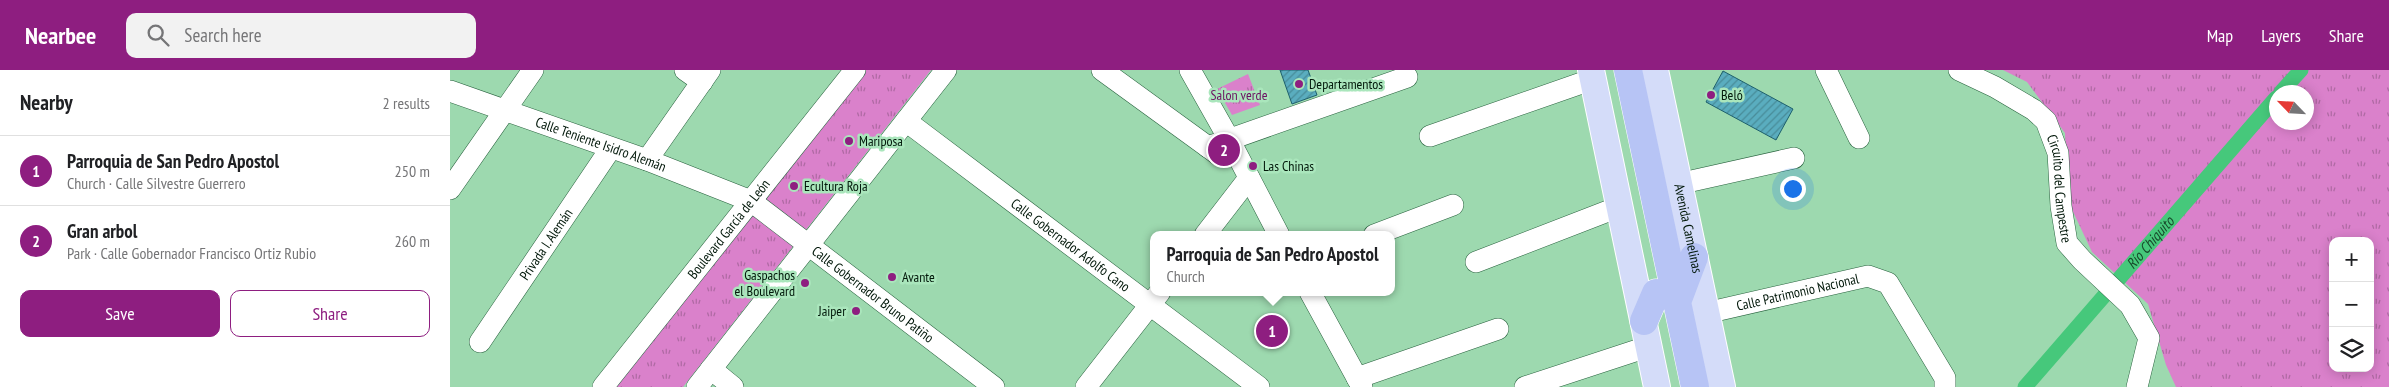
<!DOCTYPE html>
<meta charset="utf-8">
<style>
:root{--surface:#fff;--page:#f2f2f2;--text:#202124;--muted:#757577;--line:#e0e0e0;--accent:#8e1e80}
body{margin:0;font-family:"PT Sans Narrow",sans-serif;background:var(--page);color:var(--text)}
.controls{position:absolute;right:15px;bottom:15px;display:grid;overflow:hidden;border-radius:10px;box-shadow:0 2px 12px #0003}
.controls button{width:45px;height:45px;display:grid;place-items:center;padding:0;border:0;border-bottom:1px solid var(--line);background:var(--surface);color:var(--text);font:25px sans-serif}
.compass{position:absolute;left:1819px;top:15px;width:45px;height:45px;border-radius:50%;background:var(--surface);box-shadow:0 2px 12px #0003;rotate:295deg}
.you{position:absolute;left:1342px;top:118px;width:18px;height:18px;margin:-12px;border:4px solid #fff;border-radius:50%;background:#1a73e8;box-shadow:0 0 0 8px #1a73e833}
.badge{display:grid;place-items:center;width:32px;height:32px;border-radius:50%;background:var(--accent);color:#fff;font-size:16px;font-weight:700}
.pin{position:absolute;translate:-50% -50%;border:2px solid #fff;box-shadow:0 1px 5px #0006}
.popup{position:absolute;left:700px;top:161px;width:245px;height:65px;box-sizing:border-box;display:grid;place-content:center;border-radius:10px;background:var(--surface);filter:drop-shadow(0 1px 4px #0005);font-size:16px;white-space:nowrap;color:var(--muted)}
.popup b{font-size:19px;color:var(--text)}
.popup::after{content:'';position:absolute;left:50%;top:100%;margin-left:-10px;border:10px solid transparent;border-top-color:var(--surface)}
.list{margin:0;padding:0;list-style:none}
h2{display:flex;justify-content:space-between;align-items:center;height:65px;margin:0;padding:0 20px;font-size:21px}
h2 small{font-size:16px;font-weight:400;color:var(--muted)}
.list li{display:grid;grid-template-columns:32px 1fr auto;gap:15px;align-items:center;box-sizing:border-box;height:70px;padding:0 20px;border-top:1px solid var(--line)}
.list b{display:block;font-size:19px;white-space:nowrap}
.list p{margin:0;font-size:16px;white-space:nowrap;color:var(--muted)}
.list em{font-size:16px;font-style:normal;color:var(--muted)}
.actions{display:flex;gap:10px;padding:15px 20px}
.actions a{flex:1;padding:11px 0;border:1px solid var(--accent);border-radius:10px;text-align:center;font-size:18px;color:var(--accent)}
.actions .main{background:var(--accent);color:#fff}
.icon{flex:none;width:28px;height:28px;fill:none;stroke:currentColor;stroke-width:2;stroke-linecap:round;stroke-linejoin:round}
.map{position:relative;flex:none;width:1939px;height:317px;overflow:hidden}
header{display:flex;align-items:center;gap:30px;box-sizing:border-box;height:70px;padding:0 25px;background:var(--accent);color:#fff}
header strong{font-size:24px}
nav{display:flex;gap:28px;margin-inline-start:auto;font-size:18px}
.search{width:350px;height:45px;background:var(--page);display:flex;align-items:center;gap:12px;box-sizing:border-box;padding:0 18px;border-radius:10px;color:var(--muted);font-size:19px}
main{display:flex}
aside{flex:1;background:var(--surface)}
.map>svg:first-child{display:block}
.park{fill:url(#park-tufts);fill-rule:evenodd}
.lines{fill:none;stroke-linecap:round;stroke-linejoin:round}
.canal{stroke:#46c87b;stroke-width:15}
.building{fill:url(#building-hatch);stroke:#1e606d}
.minor-casing{stroke:#28623e;stroke-width:22}
.major-casing{stroke:#fff;stroke-width:28}
.highway-casing{stroke:#fff;stroke-width:29}
.minor{stroke:#fff;stroke-width:21}
.major{stroke:#d4dcf9;stroke-width:26}
.highway{stroke:#b7c4f5;stroke-width:28}
.poi-dot{fill:#8e1e80;stroke:#aae6bc;stroke-width:2}
.labels{text-anchor:middle;stroke-width:5;stroke-linejoin:round;paint-order:stroke}
.poi-label{font-size:14px;fill:#02180a;stroke:#aae6bc;text-anchor:start}
.park-label{font-size:14px;fill:#6c1262;stroke:#aae6bc}
.street-label{font-size:14px;fill:#02180a;stroke:#aae6bc}
.water-label{font-size:15px;font-style:italic;fill:#174a2b;stroke:#aae6bc}
</style>
<header>
<strong>Nearbee</strong>
<div class="search"><svg class="icon" aria-label="search" viewBox="0 0 24 24"><circle cx="10" cy="10" r="6"/><path d="M15 15l6 6"/></svg>Search here</div>
<nav><a>Map</a><a>Layers</a><a>Share</a></nav>
</header>
<main>
<aside>
<h2>Nearby<small>2 results</small></h2>
<ul class="list">
<li><span class="badge">1</span><div><b>Parroquia de San Pedro Apostol</b><p>Church · Calle Silvestre Guerrero</p></div><em>250 m</em></li>
<li><span class="badge">2</span><div><b>Gran arbol</b><p>Park · Calle Gobernador Francisco Ortiz Rubio</p></div><em>260 m</em></li>
</ul>
<div class="actions"><a class="main">Save</a><a>Share</a></div>
</aside>
<div class="map">
<svg width="1939" height="317" viewBox="0 0 1939 317">
<defs>
<pattern id="park-tufts" width="24" height="20" patternUnits="userSpaceOnUse" patternTransform="scale(1.25)"><rect width="24" height="20" fill="#da81cb"/><path d="M3 7l-1-3M5 7V3M7 7l1-3M15 17l-1-3M17 17v-4M19 17l1-3" fill="none" stroke="#af69a3"/></pattern>
<pattern id="building-hatch" width="6" height="6" patternUnits="userSpaceOnUse" patternTransform="scale(1.25)"><rect width="6" height="6" fill="#5aadbf"/><path d="M-1 1l2-2M0 6l6-6M5 7l2-2" fill="none" stroke="#488c99"/></pattern>
</defs>
<rect width="100%" height="100%" fill="#9dd9af"/>
<!-- park -->
<path class="park" d="M412 0H481L233 317H163Z
M1553 0H1939V317H1726L1716 295 1698 234 1642 182 1618 131 1615 63 1577 12ZM1826 22H1856V52H1826ZM1883 171H1920V298H1883Z
M798 4 810 35 782 45 767 19Z"/>
<g class="lines">
<!-- canal -->
<g class="canal">
<path d="M1831 22 1851 0"/>
<path id="s1" d="M1575 317 1826 28"/>
</g>
</g>
<!-- building -->
<path class="building" d="M830 0H858L867 25 842 34Z
M1273 1 1343 39 1326 70 1256 32Z"/>
<g class="lines">
<!-- minor casing -->
<g class="minor-casing">
<g id="minor">
<path d="M235 0 252 12"/>
<path d="M652 0 769 85"/>
<path d="M740 0 779 69 829 165"/>
<path d="M1376 0 1409 68"/>
<path id="s2" d="M1509 0 1545 17 1584 40 1596 51 1608 83 1611 136 1617 173 1632 190 1680 235 1699 268 1687 317"/>
<path id="s3" d="M0 21 197 90 301 131 544 317"/>
<path id="s4" d="M456 51 809 317"/>
<path d="M980 66 1143 9"/>
<path d="M758 77 957 7"/>
<path d="M197 90 260 0"/>
<path d="M1228 114 1344 88"/>
<path d="M0 119 83 0"/>
<path d="M755 165 799 108"/>
<path d="M924 165 1003 135"/>
<path d="M1026 192 1171 136"/>
<path d="M860 222 912 317"/>
<path id="s5" d="M1256 243 1418 206 1438 213 1495 308V317"/>
<path id="s6" d="M30 272 161 78"/>
<path d="M261 299 283 317"/>
<path d="M907 308 1048 259"/>
<path id="s7" d="M153 317 405 0"/>
<path d="M247 317 496 0"/>
<path d="M636 317 710 222"/>
<path d="M1075 317 1200 276"/>
</g>
</g>
<!-- major casing -->
<g class="major-casing">
<g id="major">
<path d="M1141 0 1207 317"/>
<path id="s8" d="M1205 0 1272 317"/>
</g>
</g>
<!-- highway casing -->
<g class="highway-casing">
<path id="highway" d="M1178 0 1245 317
M1227 232 1244 187
M1194 251 1206 223"/>
</g>
<!-- minor -->
<use href="#minor" class="minor"/>
<!-- major -->
<use href="#major" class="major"/>
<!-- highway -->
<use href="#highway" class="highway"/>
</g>
<!-- markers -->
<g class="poi-dot">
<circle cx="849" cy="14" r="5"/>
<circle cx="1261" cy="25" r="5"/>
<circle cx="399" cy="71" r="5"/>
<circle cx="803" cy="96" r="5"/>
<circle cx="344" cy="116" r="5"/>
<circle cx="442" cy="207" r="5"/>
<circle cx="355" cy="213" r="5"/>
<circle cx="406" cy="241" r="5"/>
</g>
<g class="labels">
<!-- poi labels -->
<g class="poi-label">
<text x="859" y="19">Departamentos</text>
<text x="1271" y="30">Beló</text>
<text x="409" y="76">Mariposa</text>
<text x="813" y="101">Las Chinas</text>
<text x="354" y="121">Ecultura Roja</text>
<text x="345" y="210" text-anchor="end">Gaspachos<tspan x="345" dy="16">el Boulevard</tspan></text>
<text x="452" y="212">Avante</text>
<text x="396" y="246" text-anchor="end">Jaiper</text>
</g>
<!-- park labels -->
<g class="park-label">
<text x="789" y="30">Salon verde</text>
</g>
<!-- street labels -->
<g class="street-label">
<text dy="5" stroke="none"><textPath href="#s3" startOffset="160">Calle Teniente Isidro Alemán</textPath></text>
<text dy="5" stroke="none"><textPath href="#s2" startOffset="171">Circuito del Campestre</textPath></text>
<text dy="5" stroke="none"><textPath href="#s7" startOffset="202">Boulevard García de León</textPath></text>
<text dy="5" stroke="none"><textPath href="#s8" startOffset="162">Avenida Camelinas</textPath></text>
<text dy="5" stroke="none"><textPath href="#s6" startOffset="118">Privada I. Alemán</textPath></text>
<text dy="5" stroke="none"><textPath href="#s4" startOffset="206">Calle Gobernador Adolfo Cano</textPath></text>
<text dy="5" stroke="none"><textPath href="#s5" startOffset="94">Calle Patrimonio Nacional</textPath></text>
<text dy="5" stroke="none"><textPath href="#s3" startOffset="474">Calle Gobernador Bruno Patiño</textPath></text>
</g>
<!-- water labels -->
<g class="water-label">
<text dy="5" stroke="none"><textPath href="#s1" startOffset="191">Río Chiquito</textPath></text>
</g>
</g>
</svg>
<div class="controls">
<button>+</button>
<button>−</button>
<button><svg class="icon" aria-label="layers" viewBox="0 0 24 24"><path d="M12 4l9 5-9 5-9-5zM3 14l9 5 9-5"/></svg></button>
</div>
<svg class="compass" viewBox="-18 -18 36 36"><path d="M0-13l5 13h-10z" fill="#e53935"/><path d="M0 13l5-13h-10z" fill="#757577"/></svg>
<div class="you"></div>
<div class="pin badge" style="left:822px;top:261px">1</div>
<div class="popup"><b>Parroquia de San Pedro Apostol</b>Church</div>
<div class="pin badge" style="left:774px;top:80px">2</div>
</div>
</main>
